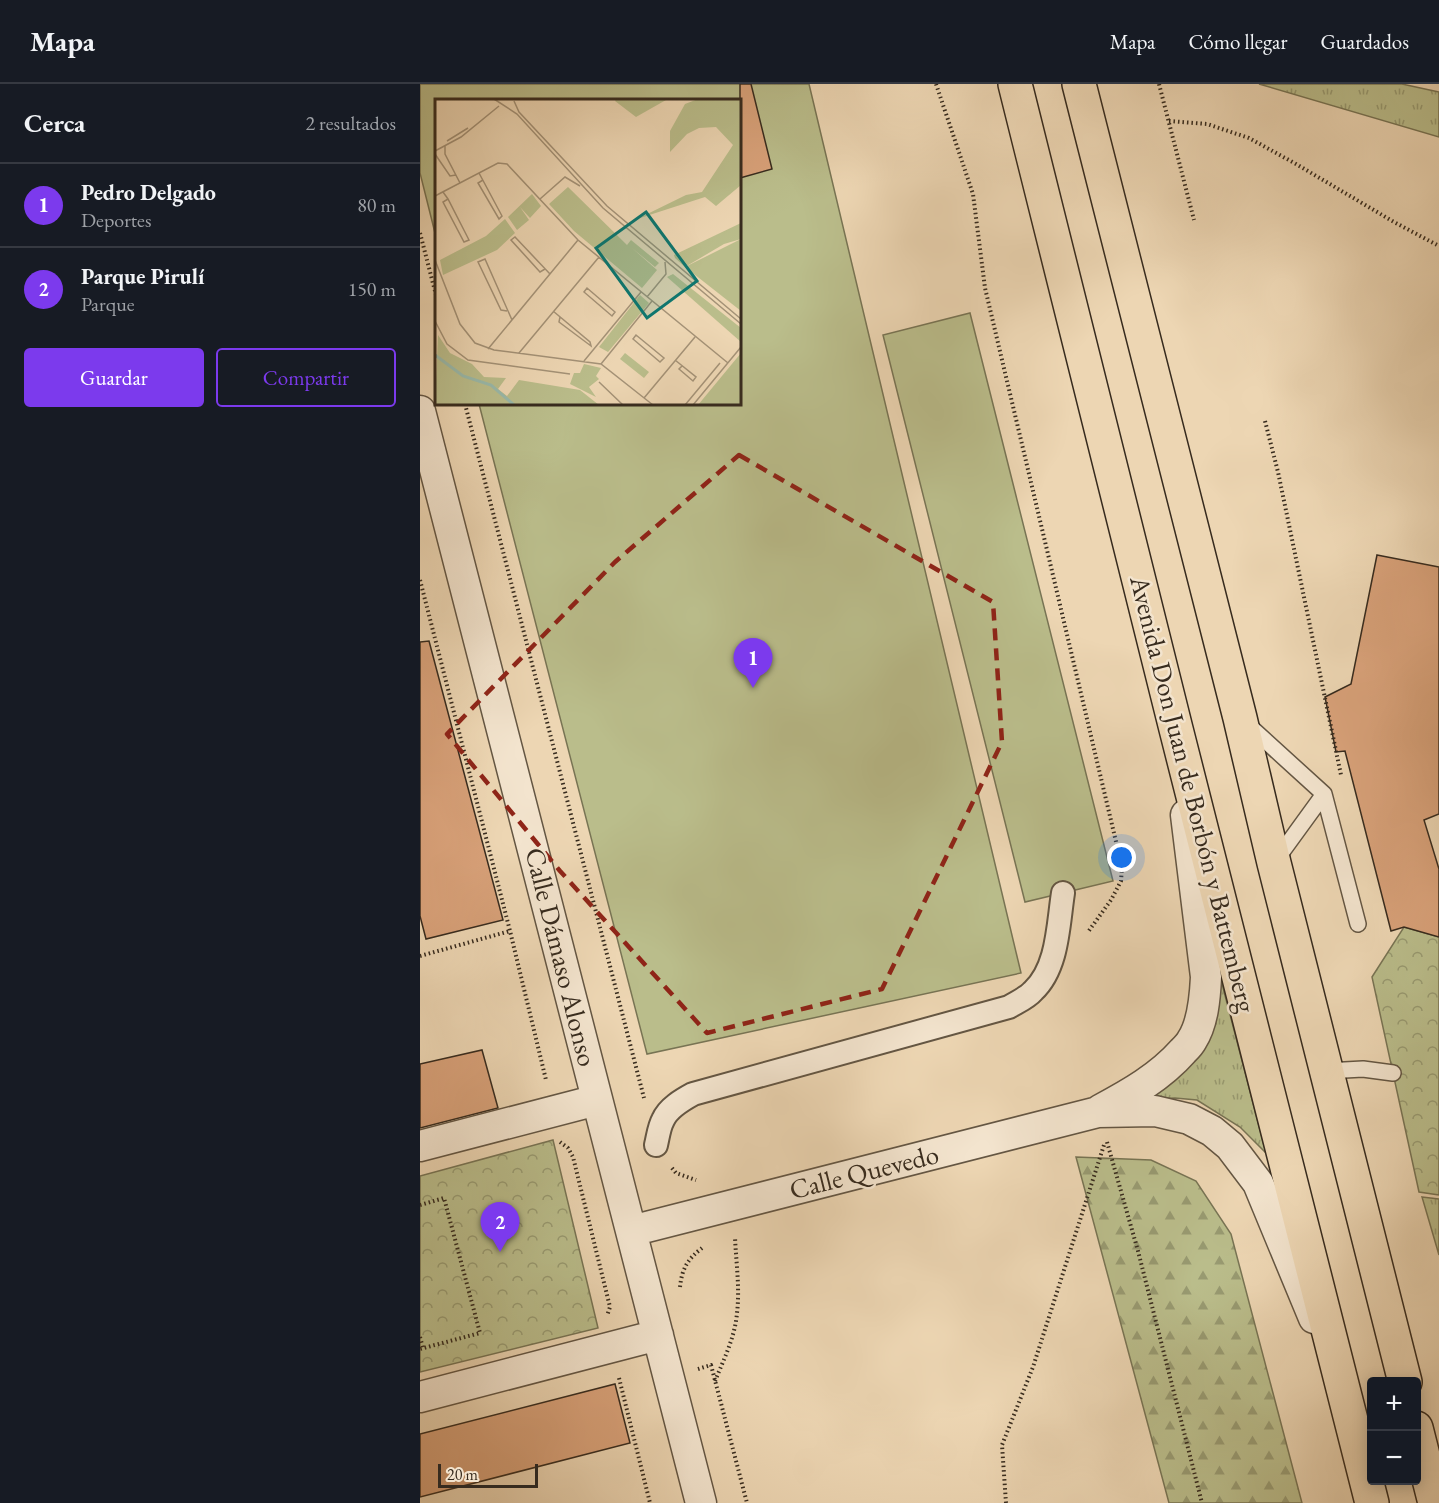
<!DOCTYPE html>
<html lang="es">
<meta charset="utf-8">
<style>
:root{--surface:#171b24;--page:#242831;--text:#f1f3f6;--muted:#9ea1a6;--line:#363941;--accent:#7c3aed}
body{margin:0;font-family:"EB Garamond",serif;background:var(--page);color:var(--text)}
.controls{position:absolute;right:18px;bottom:18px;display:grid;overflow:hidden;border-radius:6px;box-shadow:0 3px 15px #0003}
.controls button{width:54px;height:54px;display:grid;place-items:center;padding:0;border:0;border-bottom:2px solid var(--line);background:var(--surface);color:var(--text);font:30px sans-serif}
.scale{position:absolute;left:18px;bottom:15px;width:100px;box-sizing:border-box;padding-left:6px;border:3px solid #372b1e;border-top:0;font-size:16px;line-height:21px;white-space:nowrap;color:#372b1e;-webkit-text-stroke:4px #f3e4ce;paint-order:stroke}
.you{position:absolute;left:702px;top:774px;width:21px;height:21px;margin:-15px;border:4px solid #fff;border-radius:50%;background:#1a73e8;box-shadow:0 0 0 9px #1a73e833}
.badge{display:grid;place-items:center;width:39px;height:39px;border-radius:50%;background:var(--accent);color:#fff;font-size:20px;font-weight:700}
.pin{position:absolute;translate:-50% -50px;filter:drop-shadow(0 2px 3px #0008)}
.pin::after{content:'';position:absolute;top:32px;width:21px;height:18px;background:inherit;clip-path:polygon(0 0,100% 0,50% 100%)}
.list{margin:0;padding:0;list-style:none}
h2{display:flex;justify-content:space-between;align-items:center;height:78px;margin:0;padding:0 24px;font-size:26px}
h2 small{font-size:20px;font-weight:400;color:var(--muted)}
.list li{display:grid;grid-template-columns:39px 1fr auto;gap:18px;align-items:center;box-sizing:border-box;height:84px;padding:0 24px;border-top:2px solid var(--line)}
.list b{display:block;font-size:22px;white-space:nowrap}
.list p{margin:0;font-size:20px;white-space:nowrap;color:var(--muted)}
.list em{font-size:20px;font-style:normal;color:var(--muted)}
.actions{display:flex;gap:12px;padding:18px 24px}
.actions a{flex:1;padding:14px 0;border:2px solid var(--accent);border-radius:6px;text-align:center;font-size:21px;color:var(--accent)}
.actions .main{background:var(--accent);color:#fff}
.map{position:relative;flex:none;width:1019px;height:1419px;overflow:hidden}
header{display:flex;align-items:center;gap:36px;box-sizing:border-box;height:84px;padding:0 30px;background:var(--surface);border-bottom:2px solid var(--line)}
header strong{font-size:28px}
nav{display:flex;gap:33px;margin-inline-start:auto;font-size:21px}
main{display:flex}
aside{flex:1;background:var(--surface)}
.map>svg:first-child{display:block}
.grass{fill:url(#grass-tufts);stroke:#787454;stroke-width:1.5}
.forest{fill:url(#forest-firs);stroke:#787454;stroke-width:1.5}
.park{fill:url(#park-crowns);stroke:#787454;stroke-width:1.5}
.pitch{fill:#babd8b;stroke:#787454;stroke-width:1.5}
.building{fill:#d8a179;stroke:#372b1e;stroke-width:1.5}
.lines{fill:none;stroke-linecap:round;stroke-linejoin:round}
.service-casing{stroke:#645643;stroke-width:18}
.pedestrian-casing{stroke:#645643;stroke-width:26}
.minor-casing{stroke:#645643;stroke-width:33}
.primary-casing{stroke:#372b1e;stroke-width:36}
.path{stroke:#372b1e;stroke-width:4;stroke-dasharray:1.5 3;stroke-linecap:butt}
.service{stroke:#f3e4ce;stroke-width:15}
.pedestrian{stroke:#f3e4ce;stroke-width:22}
.minor{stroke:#f3e4ce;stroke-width:30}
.primary{stroke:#edd6b3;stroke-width:33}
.marked{fill:none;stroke:#8f2418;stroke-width:4.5;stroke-dasharray:12 8;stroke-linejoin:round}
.labels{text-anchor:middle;stroke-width:5;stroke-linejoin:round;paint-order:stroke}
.street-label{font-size:27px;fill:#372b1e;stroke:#f3e4ce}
.inset-river{fill:none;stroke:#99b9aa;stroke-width:3}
.inset-road{fill:none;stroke:#a49277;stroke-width:1.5}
.view{fill:#0f766e;fill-opacity:0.15;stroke:#0f766e;stroke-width:3}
.inset-edge{fill:none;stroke:#372b1e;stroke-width:3}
</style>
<header>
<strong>Mapa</strong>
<nav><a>Mapa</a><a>Cómo llegar</a><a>Guardados</a></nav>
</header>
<main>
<aside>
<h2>Cerca<small>2 resultados</small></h2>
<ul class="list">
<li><span class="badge">1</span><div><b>Pedro Delgado</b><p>Deportes</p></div><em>80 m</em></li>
<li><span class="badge">2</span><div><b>Parque Pirulí</b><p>Parque</p></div><em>150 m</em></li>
</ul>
<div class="actions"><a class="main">Guardar</a><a>Compartir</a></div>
</aside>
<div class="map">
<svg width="1019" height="1419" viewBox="0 0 1019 1419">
<defs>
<pattern id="grass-tufts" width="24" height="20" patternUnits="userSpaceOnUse" patternTransform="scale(1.5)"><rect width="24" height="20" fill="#babd8b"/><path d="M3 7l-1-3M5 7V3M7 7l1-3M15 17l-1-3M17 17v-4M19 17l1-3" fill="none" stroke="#989a71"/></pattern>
<pattern id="forest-firs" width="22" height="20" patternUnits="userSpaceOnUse" patternTransform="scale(1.5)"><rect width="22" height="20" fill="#babd8b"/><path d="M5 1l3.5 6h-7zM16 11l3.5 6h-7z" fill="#989a71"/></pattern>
<pattern id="park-crowns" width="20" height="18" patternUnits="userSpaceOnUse" patternTransform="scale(1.5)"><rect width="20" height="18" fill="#babd8b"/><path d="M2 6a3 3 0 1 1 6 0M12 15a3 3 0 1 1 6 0" fill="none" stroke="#989a71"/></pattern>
</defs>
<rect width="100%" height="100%" fill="#edd6b3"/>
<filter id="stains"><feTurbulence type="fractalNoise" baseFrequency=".00333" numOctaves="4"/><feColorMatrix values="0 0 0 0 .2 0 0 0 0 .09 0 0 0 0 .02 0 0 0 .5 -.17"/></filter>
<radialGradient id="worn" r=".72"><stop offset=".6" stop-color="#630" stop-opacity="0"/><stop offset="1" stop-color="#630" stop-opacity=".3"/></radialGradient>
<!-- grass -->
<path class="grass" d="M839 0H982L1019 8V53Z
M801 896 846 1069 820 1043 777 1016 755 1014 724 1015 764 988 792 942Z
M1002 1113 1019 1115V1171Z"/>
<!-- forest -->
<path class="forest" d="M656 1073 731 1076 776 1097 811 1150 882 1419H749Z"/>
<!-- park -->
<path class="park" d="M984 843 1019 853V1111L999 1108 952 893Z
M133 1056 178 1244 0 1288V1092Z"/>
<!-- pitch -->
<path class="pitch" d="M0 0H389L601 889 227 970 59 320H320V16H16V153L0 89Z
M550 229 693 797 605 818 463 251Z"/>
<!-- building -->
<path class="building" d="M320 0H331L352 85 320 94Z
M957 471 1019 483V730L1004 736 1019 785V853L984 843 971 847 925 667 916 668 905 613 931 600Z
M9 557 83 836 6 855 0 832V558Z
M62 966 78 1024 0 1044V980Z
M195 1300 210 1359 0 1413V1350Z"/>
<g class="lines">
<!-- service casing -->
<g class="service-casing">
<path id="service" d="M827 640 904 710 856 776
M904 710 938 840
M906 987 943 985 973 989"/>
</g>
<!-- pedestrian casing -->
<g class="pedestrian-casing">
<path id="pedestrian" d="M236 1061C238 1053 239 1043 243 1036 248 1024 262 1016 273 1010L589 923C597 918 607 914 613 907 638 884 638 841 643 809"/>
</g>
<!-- minor casing -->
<g class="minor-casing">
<path id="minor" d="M0 327 281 1419
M680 1026C710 1010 740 993 763 967 766 964 770 960 772 956 783 939 785 914 786 893L766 731
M0 1062 177 1016
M211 1147 678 1028 735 1027 769 1035 792 1047 810 1062 838 1099 894 1234
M0 1313 238 1251"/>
</g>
<!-- primary casing -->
<g class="primary-casing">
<path id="primary" d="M595 0 756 645 952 1419
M659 0 820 634 854 779 985 1298
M996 1344 1015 1419"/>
</g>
<!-- path -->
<path class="path" d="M516 0 553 110 565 204 702 783 701 797 691 816 668 848
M739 0 774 136
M749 37 787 40 829 54 876 80 974 138 1019 162
M0 149 16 211
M45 320 224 1014
M845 337 858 388 921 691
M0 496 90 847 126 996
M0 872 90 847
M140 1058 148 1064 153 1073 190 1223 187 1232
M687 1058 718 1167 782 1419
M252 1084 256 1089 276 1096
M0 1121 24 1114 60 1249 0 1265
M260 1203C262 1184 268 1175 282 1164
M0 1253 3 1264
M278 1285 291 1281 327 1419
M199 1294 230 1419
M295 1297C304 1275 315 1253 317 1229 320 1204 316 1178 315 1153
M586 1419 582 1361 613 1283 684 1061"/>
<!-- service -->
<use href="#service" class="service"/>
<!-- pedestrian -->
<use href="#pedestrian" class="pedestrian"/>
<!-- minor -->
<use href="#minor" class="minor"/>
<!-- primary -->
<use href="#primary" class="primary"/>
</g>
<!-- marked area -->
<path class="marked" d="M319 371 573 518 582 658 462 905 287 949 140 787 27 650 195 478Z"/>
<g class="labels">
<!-- street labels -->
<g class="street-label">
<text transform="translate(773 710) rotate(76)" y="9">Avenida Don Juan de Borbón y Battemberg</text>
<text transform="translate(141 873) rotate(76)" y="9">Calle Dámaso Alonso</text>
<text transform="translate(444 1088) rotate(-14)" y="9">Calle Quevedo</text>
</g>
</g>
<!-- overview -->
<g transform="translate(15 15)">
<rect width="306" height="306" fill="#edd6b3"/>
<path d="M263 0H306V86L281 107 270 98 202 120 251 96 267 93 298 46 281 28 264 29 252 35 235 53V32L250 5ZM231 1 201 18 180 2 181 0ZM306 140V212L250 168ZM3 236 15 254 37 265 49 278 71 279 63 290 72 297 84 281 145 291 164 306H0ZM190 254 214 273 209 279 185 260ZM306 254V306H263Z" fill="#babd8b"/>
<path d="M238 175 306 229V243L232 178Z" fill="#babd8b"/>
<path d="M97 95 106 107 95 119 85 108 94 121 82 131 73 118ZM70 120 80 134 62 151 8 176 5 161 51 137ZM306 124V140L289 145 250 168 240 159 239 156ZM205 196 214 204 173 253 164 248ZM149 265 166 269 161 277 164 280 154 288 161 298 135 285 139 274H145Z" fill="#babd8b"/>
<path d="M133 88 192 146 196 141 224 164 220 168 197 149 222 171 207 189 139 132 114 105Z" fill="#babd8b"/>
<path class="inset-river" d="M0 256 28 277 56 286 79 306"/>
<path class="inset-road" d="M59 0 82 15 168 109 306 225M79 2 84 13 172 107 306 220M12 42 33 29M10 47V55L25 84M0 52 26 38 64 7M0 55 15 77 21 76M44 74 67 117 64 120 43 84 48 81M8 93 13 100 34 141 29 143 8 103 13 100M0 97 63 64 72 65 143 141 293 264M105 100 130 78 145 87M0 161 25 225 40 244 59 251 166 265 218 306M110 170 105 173 76 141 80 138 115 175M152 189 180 213 177 217 149 193ZM212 198 231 175 230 163M72 212 66 211 43 163 50 160 77 221M118 212 155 243 156 247 124 223 125 218M0 222 12 245 33 261 135 275M201 236 229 259 225 263 198 240ZM53 250 143 141M84 254 164 158M240 261 261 278 258 282 244 270 247 267M149 262 206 193M166 265 217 202M164 283 188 306M209 299 260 238M250 306 285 264M258 306 306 248"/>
<path class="view" d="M211 113 262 182 212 219 161 149Z"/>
<rect width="306" height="306" class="inset-edge"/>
</g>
<rect width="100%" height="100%" filter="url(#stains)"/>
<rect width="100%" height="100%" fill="url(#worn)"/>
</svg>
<div class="controls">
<button>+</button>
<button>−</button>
</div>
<div class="scale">20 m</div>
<div class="you"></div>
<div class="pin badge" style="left:333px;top:604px">1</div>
<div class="pin badge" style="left:80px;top:1168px">2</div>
</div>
</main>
